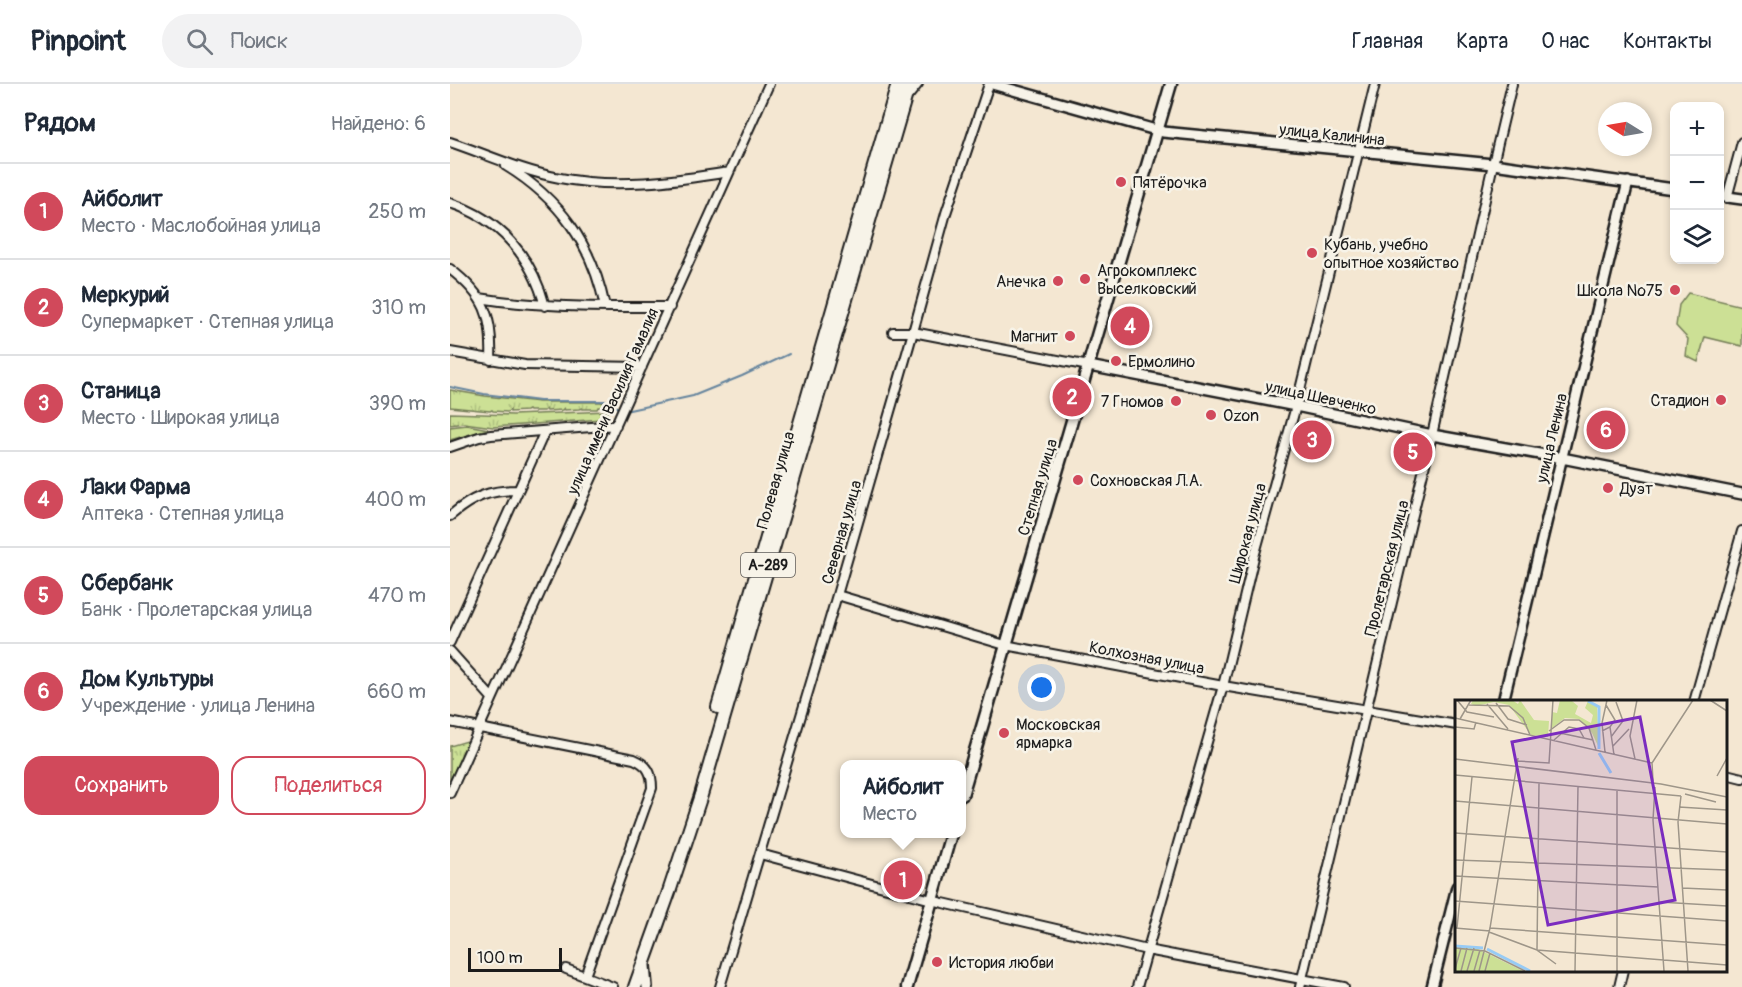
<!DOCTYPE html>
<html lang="ru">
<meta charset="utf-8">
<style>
:root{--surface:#fff;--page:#f2f2f3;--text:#1f2937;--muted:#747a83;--line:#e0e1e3;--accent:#d1495b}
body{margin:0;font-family:Pangolin,sans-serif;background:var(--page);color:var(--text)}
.controls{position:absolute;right:18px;top:18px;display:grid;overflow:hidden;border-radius:12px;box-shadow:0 3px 9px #0003}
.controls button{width:54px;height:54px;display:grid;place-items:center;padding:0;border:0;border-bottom:2px solid var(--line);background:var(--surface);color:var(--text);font:30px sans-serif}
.compass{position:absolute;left:1148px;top:18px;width:54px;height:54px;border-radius:50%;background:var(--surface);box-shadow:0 3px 9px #0003;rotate:281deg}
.scale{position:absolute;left:18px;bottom:15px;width:94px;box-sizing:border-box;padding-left:6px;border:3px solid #1c1c1c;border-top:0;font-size:16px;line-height:21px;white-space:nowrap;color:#1c1c1c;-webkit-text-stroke:4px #f7f3e8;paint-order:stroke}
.you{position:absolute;left:592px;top:604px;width:21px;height:21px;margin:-15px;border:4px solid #fff;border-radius:50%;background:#1a73e8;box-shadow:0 0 0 9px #1a73e833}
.badge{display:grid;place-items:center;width:39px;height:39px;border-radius:50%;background:var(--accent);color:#fff;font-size:20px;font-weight:700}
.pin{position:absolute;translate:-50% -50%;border:3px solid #fff;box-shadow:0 2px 6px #0006}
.popup{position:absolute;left:390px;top:676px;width:126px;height:78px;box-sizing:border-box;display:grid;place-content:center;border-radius:12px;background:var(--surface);filter:drop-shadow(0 2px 4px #0005);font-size:20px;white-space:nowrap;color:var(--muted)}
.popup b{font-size:22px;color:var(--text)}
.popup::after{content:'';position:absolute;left:50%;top:100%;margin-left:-12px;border:12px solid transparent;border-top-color:var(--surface)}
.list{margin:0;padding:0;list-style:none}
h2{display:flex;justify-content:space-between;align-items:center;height:78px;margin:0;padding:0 24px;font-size:26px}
h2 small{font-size:20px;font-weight:400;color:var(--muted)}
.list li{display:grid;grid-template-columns:39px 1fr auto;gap:18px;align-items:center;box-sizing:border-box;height:96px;padding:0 24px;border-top:2px solid var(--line)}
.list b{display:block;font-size:22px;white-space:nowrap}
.list p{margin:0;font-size:20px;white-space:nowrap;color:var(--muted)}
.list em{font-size:20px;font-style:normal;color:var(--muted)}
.actions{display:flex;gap:12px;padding:18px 24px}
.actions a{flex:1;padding:14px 0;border:2px solid var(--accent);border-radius:18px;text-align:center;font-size:21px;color:var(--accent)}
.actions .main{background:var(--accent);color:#fff}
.icon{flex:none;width:33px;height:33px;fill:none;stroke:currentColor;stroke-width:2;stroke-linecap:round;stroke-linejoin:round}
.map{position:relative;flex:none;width:1292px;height:903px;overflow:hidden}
header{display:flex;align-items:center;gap:36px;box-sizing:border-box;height:84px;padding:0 30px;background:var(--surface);border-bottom:2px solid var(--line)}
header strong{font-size:28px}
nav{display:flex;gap:33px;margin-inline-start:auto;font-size:21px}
.search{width:420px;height:54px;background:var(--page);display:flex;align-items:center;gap:15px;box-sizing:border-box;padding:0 21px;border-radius:33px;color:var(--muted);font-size:22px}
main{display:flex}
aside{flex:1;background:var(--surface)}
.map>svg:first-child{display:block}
.grass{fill:url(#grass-tufts);stroke:#747e58;stroke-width:1.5}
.park{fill:#cce095;stroke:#747e58;stroke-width:1.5}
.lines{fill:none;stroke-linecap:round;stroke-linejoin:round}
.stream{stroke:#66859e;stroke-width:2}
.minor-casing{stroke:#1c1c1c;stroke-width:12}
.tertiary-casing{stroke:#1c1c1c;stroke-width:14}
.secondary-casing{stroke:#1c1c1c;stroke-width:15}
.trunk-casing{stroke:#1c1c1c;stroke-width:16}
.minor{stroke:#f7f3e8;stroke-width:8}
.tertiary{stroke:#f7f3e8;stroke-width:9}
.secondary{stroke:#f7f3e8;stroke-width:10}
.trunk{stroke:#f7f3e8;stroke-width:12}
.poi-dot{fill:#d1495b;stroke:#f7f3e8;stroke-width:2}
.labels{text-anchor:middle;stroke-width:5;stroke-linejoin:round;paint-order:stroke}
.shield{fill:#f7f3e8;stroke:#5e5c59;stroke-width:1.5}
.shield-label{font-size:15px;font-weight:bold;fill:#1c1c1c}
.street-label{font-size:16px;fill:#1c1c1c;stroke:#f7f3e8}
.poi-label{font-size:16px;fill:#1c1c1c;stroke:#f7f3e8;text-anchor:start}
.inset-river{fill:none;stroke:#97cbf5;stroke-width:3}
.inset-road{fill:none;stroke:#9e9689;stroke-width:1.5}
.view{fill:#7b2cbf;fill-opacity:0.15;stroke:#7b2cbf;stroke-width:3}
.inset-edge{fill:none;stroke:#1c1c1c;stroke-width:3}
</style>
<header>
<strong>Pinpoint</strong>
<div class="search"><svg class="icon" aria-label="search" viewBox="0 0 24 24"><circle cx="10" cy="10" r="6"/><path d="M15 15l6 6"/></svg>Поиск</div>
<nav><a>Главная</a><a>Карта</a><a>О нас</a><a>Контакты</a></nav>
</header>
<main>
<aside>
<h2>Рядом<small>Найдено: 6</small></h2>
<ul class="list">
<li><span class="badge">1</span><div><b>Айболит</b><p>Место · Маслобойная улица</p></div><em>250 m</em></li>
<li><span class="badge">2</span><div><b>Меркурий</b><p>Супермаркет · Степная улица</p></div><em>310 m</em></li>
<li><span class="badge">3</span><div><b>Станица</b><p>Место · Широкая улица</p></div><em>390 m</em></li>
<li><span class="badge">4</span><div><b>Лаки Фарма</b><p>Аптека · Степная улица</p></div><em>400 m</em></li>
<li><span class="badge">5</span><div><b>Сбербанк</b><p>Банк · Пролетарская улица</p></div><em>470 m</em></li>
<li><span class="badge">6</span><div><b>Дом Культуры</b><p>Учреждение · улица Ленина</p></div><em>660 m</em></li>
</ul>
<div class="actions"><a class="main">Сохранить</a><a>Поделиться</a></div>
</aside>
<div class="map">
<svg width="1292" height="903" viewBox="0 0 1292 903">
<defs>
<pattern id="grass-tufts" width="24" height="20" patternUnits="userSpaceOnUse" patternTransform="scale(1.5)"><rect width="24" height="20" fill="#cce095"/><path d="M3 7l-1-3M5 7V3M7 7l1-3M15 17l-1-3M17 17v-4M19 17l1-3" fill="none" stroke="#afc080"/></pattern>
</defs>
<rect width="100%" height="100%" fill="#f4e7d2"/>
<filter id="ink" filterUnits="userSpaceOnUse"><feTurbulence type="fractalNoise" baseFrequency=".0167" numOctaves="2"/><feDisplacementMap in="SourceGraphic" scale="12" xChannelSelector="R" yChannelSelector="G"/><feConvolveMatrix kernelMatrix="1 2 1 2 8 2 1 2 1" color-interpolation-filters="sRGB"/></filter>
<g filter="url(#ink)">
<!-- grass -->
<path class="grass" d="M0 306 35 312 89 318H151L156 320 158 324 148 323 147 325H132V324L129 325 115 326 114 324 112 326 97 327 96 325 94 327H79L78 326 76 327 60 328V326L57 328 43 327 42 326 40 327 0 323Z
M158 327 156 333 152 335 43 343 14 339 0 341V329L63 331Z
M17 341 38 345 0 356V343Z
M17 657 19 659 0 704V662Z"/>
<!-- park -->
<path class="park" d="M1238 209 1292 222V262L1255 253 1248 278 1236 272 1238 255 1226 242 1229 221Z"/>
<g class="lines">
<!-- stream -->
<path class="stream" d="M0 303 34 310 90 317H155L170 325
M175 327 243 312 292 292 339 270"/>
<!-- minor casing -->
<g class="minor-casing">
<path id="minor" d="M459 11 468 0
M0 58C36 70 72 87 110 94 165 105 224 97 279 88
M56 82C110 115 142 160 155 223
M1277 114 1292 58
M0 119C50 135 82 173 95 222
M0 185C35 212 43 232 41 276
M29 214C92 224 155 223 220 223
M443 248H463L639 282
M0 268 75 281 192 283
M0 363 29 353 41 351 166 341
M0 432C22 413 39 406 68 406
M387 511 555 561 773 602 1007 641
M0 558 95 347
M0 567 42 614
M1244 618 1292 447
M0 638 184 675C198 681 202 689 202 704L135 892
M1276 690 1292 694
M0 709 319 0
M310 770 493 819 697 866 894 903
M116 885 163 903
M270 903 387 511 463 248 496 129 539 0
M687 903 773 602 804 473 846 322 925 0
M850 903 982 351 1043 80 1062 0
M1169 903 1173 886"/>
</g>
<!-- tertiary casing -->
<g class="tertiary-casing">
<path id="tertiary" d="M542 0 713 48 1043 80 1224 105
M1270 112 1292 115
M639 282 846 322 982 351 1112 374 1292 410
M1053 618 1178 98
M195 882 197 903
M982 903 1007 803"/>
</g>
<!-- secondary casing -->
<g class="secondary-casing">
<path id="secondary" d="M512 711 721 0
M457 903 501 750"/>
</g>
<!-- trunk casing -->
<g class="trunk-casing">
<path id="trunk" d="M268 623 448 0
M185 903 219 808 251 711 459 0"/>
</g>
<!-- minor -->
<use href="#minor" class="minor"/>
<!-- tertiary -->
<use href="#tertiary" class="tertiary"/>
<!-- secondary -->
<use href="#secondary" class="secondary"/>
<!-- trunk -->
<use href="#trunk" class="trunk"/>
</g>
</g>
<!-- markers -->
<g class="poi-dot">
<circle cx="671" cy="98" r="6"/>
<circle cx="862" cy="169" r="6"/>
<circle cx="635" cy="195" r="6"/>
<circle cx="608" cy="197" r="6"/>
<circle cx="1225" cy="206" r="6"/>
<circle cx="620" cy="252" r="6"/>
<circle cx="666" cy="277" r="6"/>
<circle cx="1271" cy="316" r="6"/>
<circle cx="726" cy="317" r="6"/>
<circle cx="761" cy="331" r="6"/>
<circle cx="628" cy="396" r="6"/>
<circle cx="1158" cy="404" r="6"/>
<circle cx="554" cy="649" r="6"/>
<circle cx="487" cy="878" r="6"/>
</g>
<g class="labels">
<!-- shield labels -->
<rect class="shield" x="291" y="469" width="54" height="24" rx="4.5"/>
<g class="shield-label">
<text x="318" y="486">А-289</text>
</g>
<!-- street labels -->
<g class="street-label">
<text transform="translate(882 50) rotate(6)" y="6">улица Калинина</text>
<text transform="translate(871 313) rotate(12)" y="6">улица Шевченко</text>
<text transform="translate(162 317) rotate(-66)" y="6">улица имени Василия Гамалия</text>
<text transform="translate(1101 354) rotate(-77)" y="6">улица Ленина</text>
<text transform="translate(325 396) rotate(-74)" y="6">Полевая улица</text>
<text transform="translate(587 403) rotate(-73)" y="6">Степная улица</text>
<text transform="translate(391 448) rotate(-74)" y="6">Северная улица</text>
<text transform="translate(797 449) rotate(-75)" y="6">Широкая улица</text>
<text transform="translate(936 484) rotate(-76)" y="6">Пролетарская улица</text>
<text transform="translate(697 573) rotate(11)" y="6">Колхозная улица</text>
</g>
<!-- poi labels -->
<g class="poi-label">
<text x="683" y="104">Пятёрочка</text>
<text x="874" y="166">Кубань, учебно<tspan x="874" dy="18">опытное хозяйство</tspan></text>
<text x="647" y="192">Агрокомплекс<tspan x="647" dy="18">Выселковский</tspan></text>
<text x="596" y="203" text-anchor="end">Анечка</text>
<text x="1213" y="212" text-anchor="end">Школа №75</text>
<text x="608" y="258" text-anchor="end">Магнит</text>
<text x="678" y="283">Ермолино</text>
<text x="1259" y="322" text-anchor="end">Стадион</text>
<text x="714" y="323" text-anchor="end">7 Гномов</text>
<text x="773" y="337">Ozon</text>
<text x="640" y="402">Сохновская Л.А.</text>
<text x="1170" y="410">Дуэт</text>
<text x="566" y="646">Московская<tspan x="566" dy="18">ярмарка</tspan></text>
<text x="499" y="884">История любви</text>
</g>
</g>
<!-- overview -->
<g transform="translate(1005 616)">
<rect width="272" height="272" fill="#f4e7d2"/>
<path d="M18 0H57L63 4 65 0 79 20 94 21 93 37 76 35 54 5 39 2 21 6 16 4ZM105 0 117 1 123 6 120 14 136 23 138 15 130 8 133 1 142 6 144 48 137 33 124 19 110 18 97 28V12L102 13Z" fill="#cce095"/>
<path d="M0 247 21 248 68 271H0Z" fill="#cce095"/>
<path class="inset-river" d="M133 1 144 7V49M144 53 156 73M0 246 28 248M32 249 75 271"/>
<path class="inset-road" d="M2 0 12 12 39 17M109 0H133M255 0 272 11M41 3 53 19 72 25M32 4 53 29M14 5 54 6 68 18 75 35M0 18 197 63M5 19 16 0M0 27 19 29 21 22M155 27 159 55M94 31 109 20H124L134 28 141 50M147 31 155 27 160 20 151 5M105 33 138 40M156 37 168 21 161 2M99 40 114 27 124 29 129 38M158 46 174 29M150 52 147 23 152 0M0 59 206 84 272 97M180 59 175 36 182 0M62 61 94 63 98 0M0 75 226 96M262 76 272 58M198 81 197 63 238 0M84 83 82 250 101 264M200 87 198 120 209 271M230 94 261 102M226 96 223 122 233 271M0 101 272 124M224 107 272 110M0 133 272 152M0 160 272 170M0 176 203 187M227 188 272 190M0 201 272 221M204 202 272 206M0 228 35 231M2 228 17 77M35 228 272 245M34 232 82 250 272 265M0 248 30 251 70 271M0 269 6 248M6 271 12 248M12 271 19 248M19 271 25 250M24 271 35 228 63 58M30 271 35 253M120 271 123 86M162 271V90"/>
<path class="view" d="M185 17 220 200 93 225 57 42Z"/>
<rect width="272" height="272" class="inset-edge"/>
</g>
</svg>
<div class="controls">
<button>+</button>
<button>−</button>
<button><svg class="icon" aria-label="layers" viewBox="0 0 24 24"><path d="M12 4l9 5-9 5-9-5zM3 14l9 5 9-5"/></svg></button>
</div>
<svg class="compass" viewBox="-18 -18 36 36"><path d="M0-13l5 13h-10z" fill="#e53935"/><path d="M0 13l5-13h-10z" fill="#747a83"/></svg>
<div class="scale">100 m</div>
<div class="you"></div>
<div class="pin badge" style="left:453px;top:796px">1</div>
<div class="popup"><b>Айболит</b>Место</div>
<div class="pin badge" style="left:622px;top:313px">2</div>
<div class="pin badge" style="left:862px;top:356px">3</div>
<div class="pin badge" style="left:680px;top:242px">4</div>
<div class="pin badge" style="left:963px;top:368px">5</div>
<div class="pin badge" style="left:1156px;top:346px">6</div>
</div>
</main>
